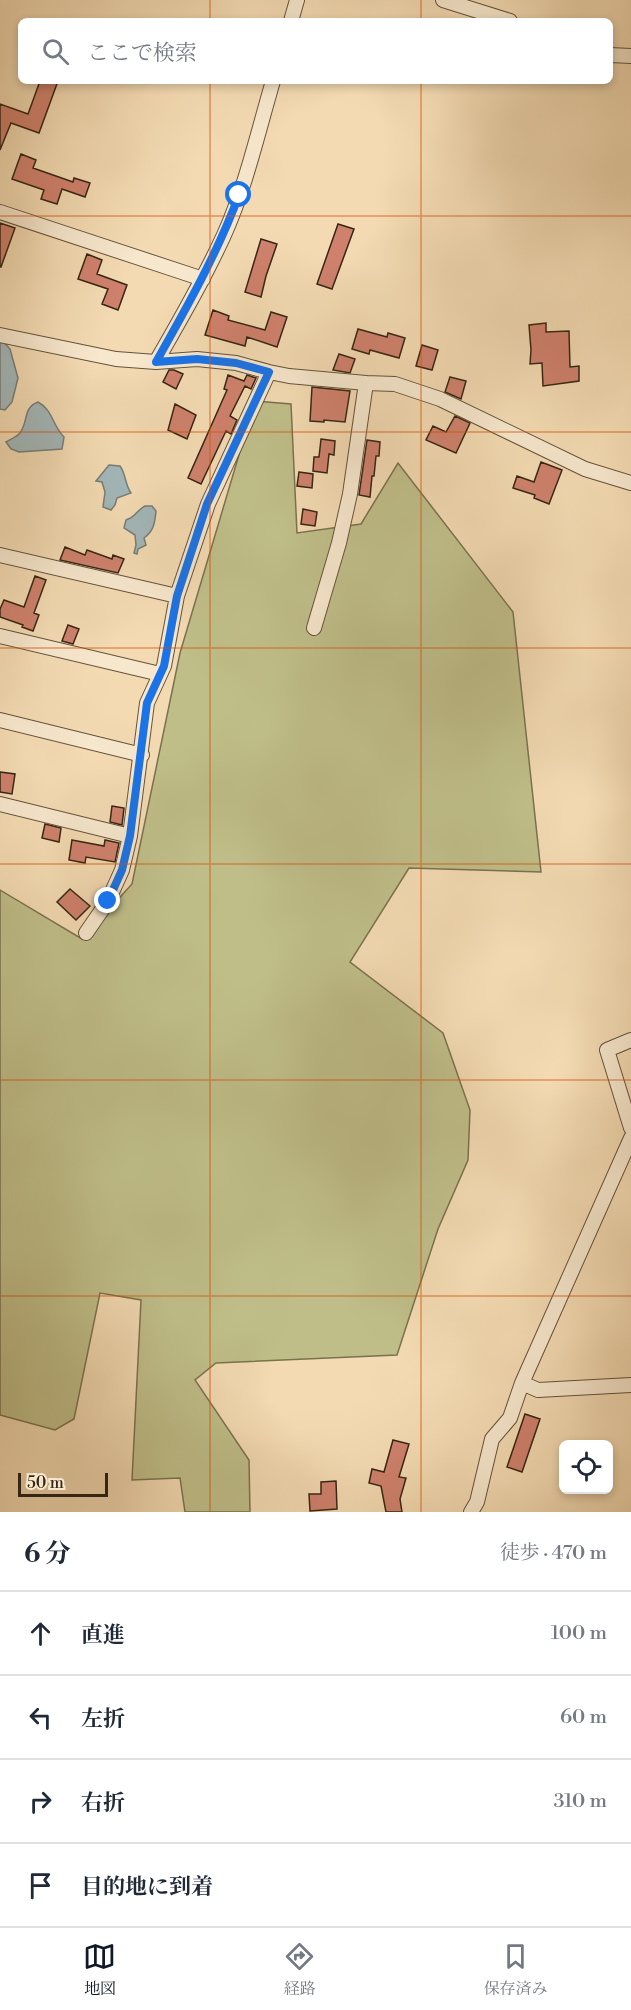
<!DOCTYPE html>
<html lang="ja">
<meta charset="utf-8">
<style>
:root{--surface:#fff;--page:#f6f6f7;--text:#1f2937;--muted:#747a83;--line:#e0e1e3;--accent:#111827}
body{margin:0;font-family:"Libre Bodoni","Noto Serif JP",serif;background:var(--page);color:var(--text)}
.controls{position:absolute;right:18px;bottom:18px;display:grid;overflow:hidden;border-radius:9px;box-shadow:0 3px 9px #0003}
.controls button{width:54px;height:54px;display:grid;place-items:center;padding:0;border:0;border-bottom:2px solid var(--line);background:var(--surface);color:var(--text);font:30px sans-serif}
.scale{position:absolute;left:18px;bottom:15px;width:90px;box-sizing:border-box;padding-left:6px;border:3px solid #362613;border-top:0;font-size:16px;line-height:21px;white-space:nowrap;color:#362613;-webkit-text-stroke:4px #f7e7cd;paint-order:stroke}
.stop{position:absolute;width:18px;height:18px;margin:-14px;border:4px solid #1a73e8;border-radius:50%;background:#fff}
.stop.end{background:#1a73e8;border-color:#fff;box-shadow:0 2px 6px #0008}
.list{margin:0;padding:0;list-style:none}
h2{display:flex;justify-content:space-between;align-items:center;height:78px;margin:0;padding:0 24px;font-size:26px}
h2 small{font-size:20px;font-weight:400;color:var(--muted)}
.list li{display:grid;grid-template-columns:39px 1fr auto;gap:18px;align-items:center;box-sizing:border-box;height:84px;padding:0 24px;border-top:2px solid var(--line)}
.list b{display:block;font-size:22px;white-space:nowrap}
.list em{font-size:20px;font-style:normal;color:var(--muted)}
.icon{flex:none;width:33px;height:33px;fill:none;stroke:currentColor;stroke-width:2;stroke-linecap:round;stroke-linejoin:round}
.map{position:relative;flex:none;width:631px;height:1512px;overflow:hidden}
.search{position:absolute;background:var(--surface);box-shadow:0 3px 9px #0003;left:18px;right:18px;top:18px;height:66px;display:flex;align-items:center;gap:15px;box-sizing:border-box;padding:0 21px;border-radius:9px;color:var(--muted);font-size:22px}
.sheet{height:414px;background:var(--surface)}
nav{display:flex;justify-content:space-around;align-items:center;box-sizing:border-box;height:84px;border-top:2px solid var(--line);background:var(--surface);font-size:16px;color:var(--muted)}
nav a{display:grid;justify-items:center;gap:3px}
nav .on{color:var(--accent)}
.map>svg:first-child{display:block}
.green{fill:#bfbe89;stroke:#7a724e;stroke-width:1.5}
.water{fill:#a2b7b9;stroke:#777d77;stroke-width:1.5}
.building{fill:#cf816d;stroke:#362613;stroke-width:1.5}
.lines{fill:none;stroke-linecap:round;stroke-linejoin:round}
.minor-casing{stroke:#65533b;stroke-width:16}
.minor{stroke:#f7e7cd;stroke-width:14}
.route{stroke:#1a73e8;stroke-width:8}
.grid{fill:none;stroke:#d6540d;stroke-width:1.5;stroke-opacity:0.55}
</style>
<div class="map">
<svg width="631" height="1512" viewBox="0 0 631 1512">
<rect width="100%" height="100%" fill="#f3dab2"/>
<filter id="stains"><feTurbulence type="fractalNoise" baseFrequency=".00333" numOctaves="4"/><feColorMatrix values="0 0 0 0 .2 0 0 0 0 .09 0 0 0 0 .02 0 0 0 .5 -.17"/></filter>
<radialGradient id="worn" r=".72"><stop offset=".6" stop-color="#630" stop-opacity="0"/><stop offset="1" stop-color="#630" stop-opacity=".3"/></radialGradient>
<!-- green -->
<path class="green" d="M255 401 291 404 297 533 361 524 398 463 513 612 541 872 409 868 350 962 443 1033 470 1110 468 1160 438 1229 397 1355 216 1363 195 1380 249 1460 250 1512H185L180 1478 132 1480 141 1300 100 1293 74 1419 55 1430 0 1415V890L82 939 132 884 180 653Z"/>
<!-- water -->
<path class="water" d="M0 338 10 349 18 378 12 402 5 410 0 409Z
M38 402C53 410 52 425 64 437L62 449 19 452 11 449 6 442C11 439 16 437 19 434 29 423 22 408 38 402Z
M109 465 120 466C126 474 125 485 131 493L117 498 115 505 111 510 103 507 105 492 102 482 96 481Z
M145 506H152L156 511C155 522 154 531 144 538L146 545 138 549 137 554 134 553 136 545 135 535 124 528 126 520C136 517 137 510 145 506Z"/>
<!-- building -->
<path class="building" d="M40 81H58L39 133 11 123 0 150V104L28 114Z
M21 154 36 160 33 168 73 182 74 178 90 183 85 197 62 189 57 204 41 199 44 190 12 179Z
M0 223 15 228 1 267H0Z
M338 224 354 229 332 289 317 284Z
M261 239 277 244 266 276 261 297 245 292Z
M87 254 102 260 97 274 127 285 118 310 102 304 108 289 78 279Z
M213 310 229 316 228 320 265 330 271 312 287 317 277 347 247 337 245 346 205 335Z
M546 323V332L569 331 570 367 579 366V381L543 386 542 363 530 364 531 350 529 325Z
M358 329 387 337 388 333 405 338 399 358 370 350 369 354 352 349Z
M422 345 438 350 432 370 416 366Z
M339 354 355 359 350 373 333 370Z
M169 370H174L183 374 176 389 163 382Z
M228 375 244 381 247 375 256 378 251 389 245 386 230 416 237 420 231 434 226 431 201 484 188 478 227 390 224 389Z
M450 377 466 381 461 399 445 392Z
M312 387 350 391 345 422 324 420V422L310 421Z
M175 404 196 415 187 439 168 430Z
M455 416 470 423 456 453 426 440 433 426 446 432Z
M321 439 335 441 334 455 329 454 327 473 313 471 314 457H319Z
M367 440 380 442 379 456H376L374 476H372L370 497 359 495Z
M541 462 562 470 549 504 534 498 535 495 513 488 517 476 534 482Z
M299 472 313 474 312 488 297 486Z
M303 509 317 512 315 526 301 524Z
M65 547 85 555 87 550 112 559 113 555 124 559 118 573 60 560Z
M35 576 46 580 34 613 39 615 33 631 22 627 23 625 0 617V609L4 600 24 607Z
M68 625 79 629 73 644 62 641Z
M0 772 15 774 12 794 0 792Z
M112 806 124 808 122 825 110 822Z
M45 824 61 828 59 842 42 838Z
M72 840 104 846 105 840 119 843 115 862 86 857 85 863 69 860Z
M70 889 90 906 76 920 57 902Z
M525 1414 540 1419 522 1472 507 1467Z
M393 1440 409 1444 399 1477 406 1478 400 1499 402 1512H386L381 1486 369 1483 372 1469 384 1472Z
M336 1481 337 1509 310 1511 309 1494H321V1482Z"/>
<g class="lines">
<!-- minor casing -->
<g class="minor-casing">
<path id="minor" d="M443 0 510 21
M291 21 297 0
M610 55 631 56
M0 212 203 279
M0 335 116 359 156 362 197 359 236 363 269 372 289 376 366 383 395 384 440 399 585 469 631 483
M156 362C180 320 204 279 224 235 246 186 258 132 273 81
M0 555 177 596
M314 628 339 543 350 494 366 383
M0 636 160 674
M0 720 142 755
M0 804 130 836
M86 933 108 901 122 870 130 836 147 703 164 666 177 596 208 504 269 372
M631 1040 607 1050 631 1128
M522 1383 538 1390 631 1385
M471 1512 477 1502 492 1439 510 1418 522 1383 631 1138"/>
</g>
<!-- minor -->
<use href="#minor" class="minor"/>
</g>
<g class="lines">
<!-- route -->
<path class="route" d="M108 901 122 870 130 836 147 703 164 666 177 596 207 504 269 372 236 363 197 359 156 362C187 307 217 254 239 195"/>
</g>
<!-- grid -->
<path class="grid" d="M210 0V21M421 0V21M210 81V1512M421 81V1512M0 216H631M0 432H631M0 648H631M0 864H631M0 1080H631M0 1296H631"/>
<rect width="100%" height="100%" filter="url(#stains)"/>
<rect width="100%" height="100%" fill="url(#worn)"/>
</svg>
<div class="controls">
<button><svg class="icon" aria-label="locate" viewBox="0 0 24 24"><circle cx="12" cy="12" r="6"/><path d="M12 2v4M12 18v4M2 12h4M18 12h4"/></svg></button>
</div>
<div class="scale">50 m</div>
<div class="stop" style="left:239px;top:195px"></div>
<div class="stop end" style="left:108px;top:901px"></div>
<div class="search"><svg class="icon" aria-label="search" viewBox="0 0 24 24"><circle cx="10" cy="10" r="6"/><path d="M15 15l6 6"/></svg>ここで検索</div>
</div>
<section class="sheet">
<h2>6 分<small>徒歩 · 470 m</small></h2>
<ul class="list">
<li><svg class="icon" aria-label="ahead" viewBox="0 0 24 24"><path d="M12 20V5M6 11l6-6 6 6"/></svg><div><b>直進</b></div><em>100 m</em></li>
<li><svg class="icon" aria-label="left" viewBox="0 0 24 24"><path d="M17 20v-9H6M10 6l-5 5 5 5"/></svg><div><b>左折</b></div><em>60 m</em></li>
<li><svg class="icon" aria-label="right" viewBox="0 0 24 24"><path d="M7 20v-9h11M14 6l5 5-5 5"/></svg><div><b>右折</b></div><em>310 m</em></li>
<li><svg class="icon" aria-label="arrive" viewBox="0 0 24 24"><path d="M6 21V4h12l-3 4 3 4H6"/></svg><div><b>目的地に到着</b></div></li>
</ul>
</section>
<nav>
<a class="on"><svg class="icon" aria-label="map" viewBox="0 0 24 24"><path d="M3 6l6-2 6 2 6-2v14l-6 2-6-2-6 2zM9 4v14M15 6v14"/></svg>地図</a>
<a><svg class="icon" aria-label="directions" viewBox="0 0 24 24"><path d="M12 3l9 9-9 9-9-9zM9 14v-3h6M13 9l2 2-2 2"/></svg>経路</a>
<a><svg class="icon" aria-label="saved" viewBox="0 0 24 24"><path d="M7 4h10v16l-5-4-5 4z"/></svg>保存済み</a>
</nav>
